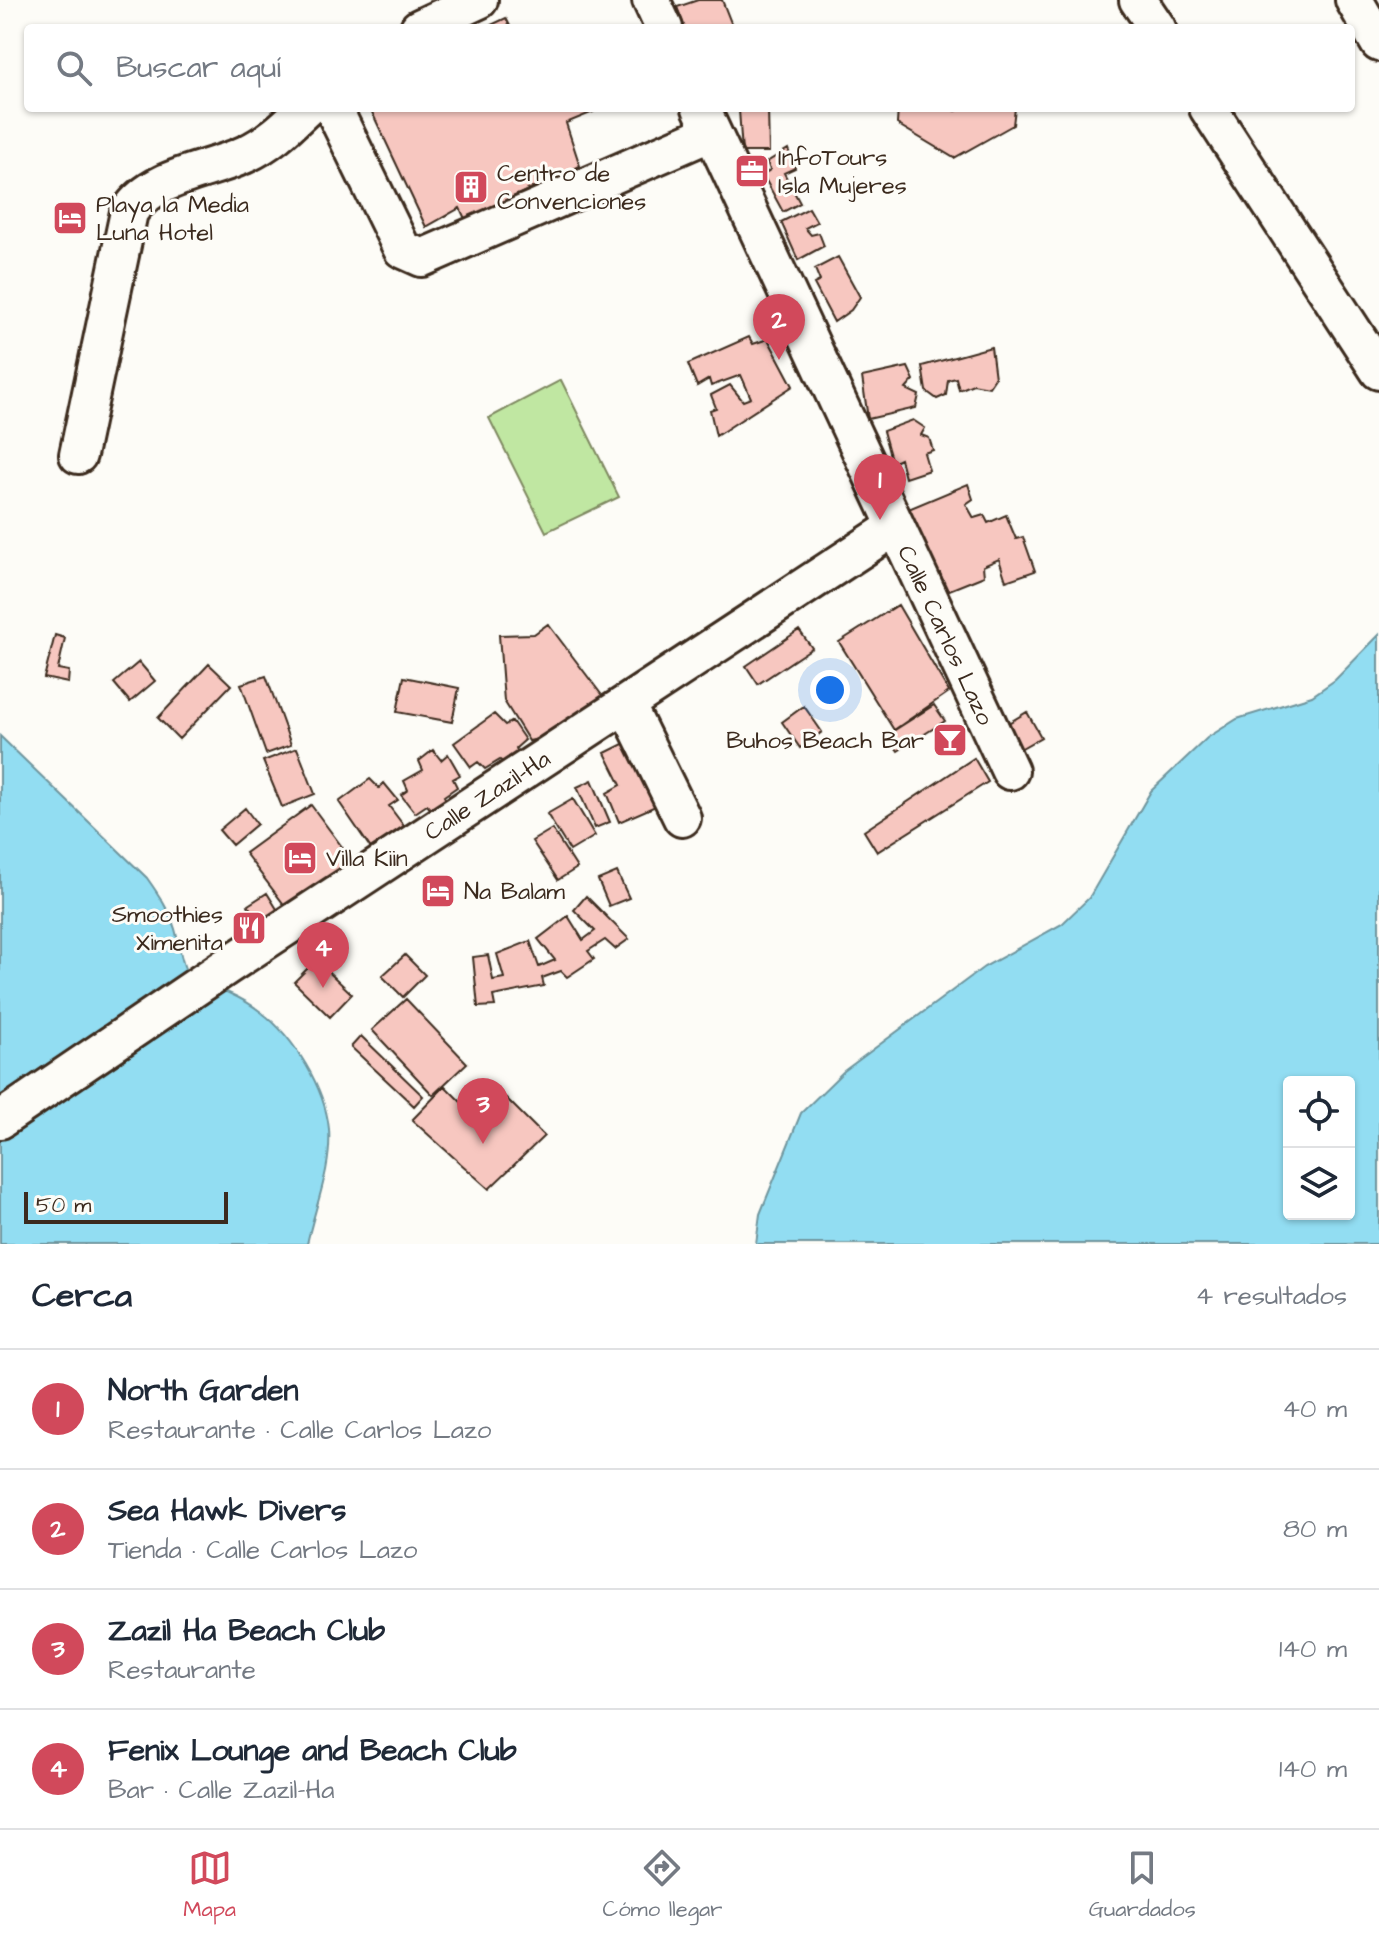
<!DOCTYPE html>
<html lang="es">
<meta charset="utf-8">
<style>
:root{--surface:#fff;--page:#f6f6f7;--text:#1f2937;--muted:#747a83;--line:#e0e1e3;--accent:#d1495b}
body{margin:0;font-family:"Architects Daughter",sans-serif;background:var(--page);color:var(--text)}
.controls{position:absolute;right:24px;bottom:24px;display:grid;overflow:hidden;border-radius:8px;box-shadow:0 2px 6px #0004}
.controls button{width:72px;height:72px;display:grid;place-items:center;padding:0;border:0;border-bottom:2px solid var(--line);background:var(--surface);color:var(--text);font:40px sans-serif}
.scale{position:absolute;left:24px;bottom:20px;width:204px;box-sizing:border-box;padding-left:8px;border:4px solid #3b2a1e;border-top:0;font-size:22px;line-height:28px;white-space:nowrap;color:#3b2a1e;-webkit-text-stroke:6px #fdfcf7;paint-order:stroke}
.you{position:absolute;left:830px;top:690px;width:28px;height:28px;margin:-20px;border:6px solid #fff;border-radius:50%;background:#1a73e8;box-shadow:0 0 0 12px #1a73e833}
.badge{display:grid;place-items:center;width:52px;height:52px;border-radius:50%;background:var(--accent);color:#fff;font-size:26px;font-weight:700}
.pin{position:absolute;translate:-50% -66px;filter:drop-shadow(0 2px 4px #0008)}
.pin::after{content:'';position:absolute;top:42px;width:28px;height:24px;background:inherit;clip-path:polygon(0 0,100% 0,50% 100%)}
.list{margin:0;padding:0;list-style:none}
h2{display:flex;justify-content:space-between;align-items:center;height:104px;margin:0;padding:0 32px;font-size:34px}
h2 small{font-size:26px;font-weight:400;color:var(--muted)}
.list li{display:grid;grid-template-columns:52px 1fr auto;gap:24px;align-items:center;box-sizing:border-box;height:120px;padding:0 32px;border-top:2px solid var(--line)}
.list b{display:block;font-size:30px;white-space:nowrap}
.list p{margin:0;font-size:26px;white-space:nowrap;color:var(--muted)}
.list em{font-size:26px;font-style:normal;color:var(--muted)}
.icon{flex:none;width:44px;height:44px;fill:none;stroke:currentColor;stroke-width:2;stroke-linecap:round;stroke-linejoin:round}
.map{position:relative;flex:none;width:1379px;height:1244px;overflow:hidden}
.search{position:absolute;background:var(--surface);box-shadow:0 2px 6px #0004;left:24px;right:24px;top:24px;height:88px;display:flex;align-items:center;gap:20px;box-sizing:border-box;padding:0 28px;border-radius:8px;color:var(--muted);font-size:30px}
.sheet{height:584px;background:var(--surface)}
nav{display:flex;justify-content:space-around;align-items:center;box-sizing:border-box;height:112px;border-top:2px solid var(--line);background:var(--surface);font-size:22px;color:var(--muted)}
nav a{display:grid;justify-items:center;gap:4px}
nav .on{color:var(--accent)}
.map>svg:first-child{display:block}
.green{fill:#c0e7a2;stroke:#7e8860;stroke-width:2}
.water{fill:#92ddf2;stroke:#6f959d;stroke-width:2;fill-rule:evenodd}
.building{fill:#f7c7c0;stroke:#3b2a1e;stroke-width:2}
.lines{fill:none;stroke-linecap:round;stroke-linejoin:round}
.minor-casing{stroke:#3b2a1e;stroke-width:42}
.minor{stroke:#fdfcf7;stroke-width:36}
.labels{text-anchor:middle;stroke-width:6;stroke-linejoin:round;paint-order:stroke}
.poi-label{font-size:24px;fill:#3b2a1e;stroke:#fdfcf7;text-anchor:start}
.street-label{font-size:24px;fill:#3b2a1e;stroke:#fdfcf7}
</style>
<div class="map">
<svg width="1379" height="1244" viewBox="0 0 1379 1244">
<rect width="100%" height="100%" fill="#fdfcf7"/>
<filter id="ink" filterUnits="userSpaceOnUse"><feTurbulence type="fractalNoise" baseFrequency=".0125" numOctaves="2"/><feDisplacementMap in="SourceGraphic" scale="16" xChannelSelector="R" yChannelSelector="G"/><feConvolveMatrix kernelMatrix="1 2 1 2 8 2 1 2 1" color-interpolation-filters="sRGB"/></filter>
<g filter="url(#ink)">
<!-- green -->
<path class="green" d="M561 380 619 497 546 532 489 418Z"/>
<!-- water -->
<path class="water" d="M1379 635V1244H756L760 1214 801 1113 844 1071 984 967 1062 924 1089 898 1151 791 1207 738 1237 719 1312 696 1335 680ZM1289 1082H1349V1214H1289Z
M0 736 147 878C159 895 169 910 175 929 180 947 180 961 189 978 213 986 241 996 261 1012 294 1037 325 1088 329 1129 332 1169 315 1206 307 1244H0Z"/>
<!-- building -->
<path class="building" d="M698 0H722L733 28H685L677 7Z
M506 18 511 28H485Z
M370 108H590L593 112 566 123 580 166 465 219 460 208 426 227Z
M768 108 769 152H742L739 110Z
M898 108H950L956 111 963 108H1015L1013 125 954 158 897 124Z
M788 149 795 168 784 173 800 203 783 212 763 175 770 170 767 162Z
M809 208 817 222 805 228 811 235 819 233 824 246 798 260 781 222Z
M838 257 860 297 851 310 834 322 814 284 820 281 815 269Z
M749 337 753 344 768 339 793 386 716 436 710 410 716 408 711 395 730 385 743 401 751 398 741 375 711 386 709 379 697 386 688 364Z
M991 347 995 378 989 387 973 384 959 390 956 378 948 380 946 395 937 399 926 391 922 366Z
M908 367 914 380 906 389 919 395 916 408 868 419 862 377Z
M913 420 925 428 921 435 929 438 933 450 924 453 929 470 905 478 900 459 892 463 883 431Z
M968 484 973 499 966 504 974 518 984 515 988 523 1006 515 1016 539 1023 537 1035 571 1006 581 999 559 983 566 984 576 947 591 940 573 932 574 906 510Z
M898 605 949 692 894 730 839 642Z
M548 624 607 702 556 735 529 741 504 701 499 635 534 634Z
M799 630 812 648 758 684 746 666Z
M55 635 65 638 58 669 69 671 68 683 44 678Z
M139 662 155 681 130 702 114 683Z
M209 664 231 685 179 739 158 718Z
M266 676 291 745 266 754 241 684Z
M404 677 459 688 452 722 397 712Z
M934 705 945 721 898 751 887 735Z
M804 706 822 732 800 748 782 722Z
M1027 712 1041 737 1020 749 1005 725Z
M494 714 505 725 512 721 525 740 516 748 519 757 506 765 500 760 485 769 478 762 471 767 454 743Z
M633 739 665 802 619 822 607 793 621 785 605 753Z
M297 748 315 794 282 807 263 761Z
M433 750 441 760 448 754 460 775 453 779 457 787 444 796 449 805 434 813 427 805 415 813 401 795 408 790 404 781 423 770 419 761Z
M974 758 988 782 877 852 864 831Z
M370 779 379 788 384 783 398 800 389 806 407 830 374 853 339 802Z
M592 780 610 822 595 828 577 787Z
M573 799 595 836 570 851 547 814Z
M311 805 354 863 289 911 245 853Z
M245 808 257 824 232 845 219 830Z
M552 829 577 868 558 880 532 841Z
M617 872 629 898 609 906 598 880Z
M267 893 280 914 260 926 248 905Z
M586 896 629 939 615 949 605 940 588 951 594 959 567 977 561 971 542 978 544 986 493 996 495 1006 478 1007 473 957 488 955 493 980 504 978 497 954 530 941 539 967 555 960 538 939 568 916 583 940 595 931 574 910Z
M405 955 425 975 403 997 382 976Z
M316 960 352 994 330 1017 294 982Z
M406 999 467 1063 433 1095 372 1030Z
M361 1036 423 1096 414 1106 351 1047Z
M445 1086 481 1122 506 1098 544 1136 489 1189 412 1120Z"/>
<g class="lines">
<!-- minor casing -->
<g class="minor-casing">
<path id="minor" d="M651 0 664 28
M1138 0 1157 28
M1354 0 1379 43
M419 28 479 0
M333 108 402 249 422 258 712 132
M701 108 1010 771
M1208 108 1379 371
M78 455 129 212C153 175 208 172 246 154 270 143 287 126 306 108
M626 704 682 818
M0 1120 227 966 895 527"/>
</g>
<!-- minor -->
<use href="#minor" class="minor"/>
</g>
</g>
<!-- icons -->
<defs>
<g id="office-square" transform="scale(1.8)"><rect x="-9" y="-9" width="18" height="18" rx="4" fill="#d1495b" stroke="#fdfcf7"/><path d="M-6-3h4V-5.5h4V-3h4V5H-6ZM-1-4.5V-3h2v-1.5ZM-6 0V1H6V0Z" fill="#fff"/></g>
<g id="building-square" transform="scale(1.8)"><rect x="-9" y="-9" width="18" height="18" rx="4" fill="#d1495b" stroke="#fdfcf7"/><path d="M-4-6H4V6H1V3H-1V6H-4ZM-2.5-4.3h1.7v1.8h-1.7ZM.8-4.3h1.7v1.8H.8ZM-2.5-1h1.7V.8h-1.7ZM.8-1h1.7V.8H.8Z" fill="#fff"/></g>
<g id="hotel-square" transform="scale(1.8)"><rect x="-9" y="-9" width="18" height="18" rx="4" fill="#d1495b" stroke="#fdfcf7"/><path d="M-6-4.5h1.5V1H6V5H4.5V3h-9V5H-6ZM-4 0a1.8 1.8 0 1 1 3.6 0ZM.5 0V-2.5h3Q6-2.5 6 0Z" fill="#fff"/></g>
<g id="bar-square" transform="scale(1.8)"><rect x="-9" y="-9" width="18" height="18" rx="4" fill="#d1495b" stroke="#fdfcf7"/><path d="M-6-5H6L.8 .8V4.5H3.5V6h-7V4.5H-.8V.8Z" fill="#fff"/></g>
<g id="restaurant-square" transform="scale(1.8)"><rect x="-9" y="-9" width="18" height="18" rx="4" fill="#d1495b" stroke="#fdfcf7"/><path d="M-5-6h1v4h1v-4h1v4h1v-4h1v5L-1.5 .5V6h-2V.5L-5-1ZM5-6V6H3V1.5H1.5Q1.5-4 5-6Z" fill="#fff"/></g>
</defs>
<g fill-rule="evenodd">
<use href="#office-square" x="752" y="171"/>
<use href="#building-square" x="471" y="187"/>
<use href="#hotel-square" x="70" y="218"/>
<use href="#bar-square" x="950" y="740"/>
<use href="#hotel-square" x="300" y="858"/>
<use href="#hotel-square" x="438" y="891"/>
<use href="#restaurant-square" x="249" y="928"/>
</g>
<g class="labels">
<!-- poi labels -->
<g class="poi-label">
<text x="778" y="165">InfoTours<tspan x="778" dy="28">Isla Mujeres</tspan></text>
<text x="497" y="181">Centro de<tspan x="497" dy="28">Convenciones</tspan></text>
<text x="96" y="212">Playa la Media<tspan x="96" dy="28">Luna Hotel</tspan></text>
<text x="924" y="748" text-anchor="end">Buhos Beach Bar</text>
<text x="326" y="866">Villa Kiin</text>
<text x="464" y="899">Na Balam</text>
<text x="223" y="922" text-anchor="end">Smoothies<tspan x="223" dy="28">Ximenita</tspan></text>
</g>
<!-- street labels -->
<g class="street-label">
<text transform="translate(946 635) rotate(65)" y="8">Calle Carlos Lazo</text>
<text transform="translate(487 795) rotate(-33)" y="8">Calle Zazil-Ha</text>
</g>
</g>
</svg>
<div class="controls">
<button><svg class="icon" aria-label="locate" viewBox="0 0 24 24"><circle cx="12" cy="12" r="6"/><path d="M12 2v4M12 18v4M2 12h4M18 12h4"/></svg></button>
<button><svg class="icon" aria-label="layers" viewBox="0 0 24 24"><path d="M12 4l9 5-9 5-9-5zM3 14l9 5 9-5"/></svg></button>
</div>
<div class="scale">50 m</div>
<div class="you"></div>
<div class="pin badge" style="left:880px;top:520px">1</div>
<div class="pin badge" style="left:779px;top:360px">2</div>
<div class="pin badge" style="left:483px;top:1144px">3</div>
<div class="pin badge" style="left:323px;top:988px">4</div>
<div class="search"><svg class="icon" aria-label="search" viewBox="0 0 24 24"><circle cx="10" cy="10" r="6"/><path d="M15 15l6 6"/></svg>Buscar aquí</div>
</div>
<section class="sheet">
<h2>Cerca<small>4 resultados</small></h2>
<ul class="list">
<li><span class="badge">1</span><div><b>North Garden</b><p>Restaurante · Calle Carlos Lazo</p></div><em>40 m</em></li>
<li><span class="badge">2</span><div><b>Sea Hawk Divers</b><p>Tienda · Calle Carlos Lazo</p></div><em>80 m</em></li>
<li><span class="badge">3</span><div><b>Zazil Ha Beach Club</b><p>Restaurante</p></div><em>140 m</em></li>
<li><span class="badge">4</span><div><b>Fenix Lounge and Beach Club</b><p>Bar · Calle Zazil-Ha</p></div><em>140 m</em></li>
</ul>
</section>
<nav>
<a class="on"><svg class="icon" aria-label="map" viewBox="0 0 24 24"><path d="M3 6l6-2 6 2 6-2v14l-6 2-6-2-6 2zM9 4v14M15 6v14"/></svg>Mapa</a>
<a><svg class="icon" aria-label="directions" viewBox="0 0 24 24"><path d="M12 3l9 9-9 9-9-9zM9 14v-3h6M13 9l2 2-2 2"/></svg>Cómo llegar</a>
<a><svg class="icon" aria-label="saved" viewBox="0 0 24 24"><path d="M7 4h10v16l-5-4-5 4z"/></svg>Guardados</a>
</nav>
